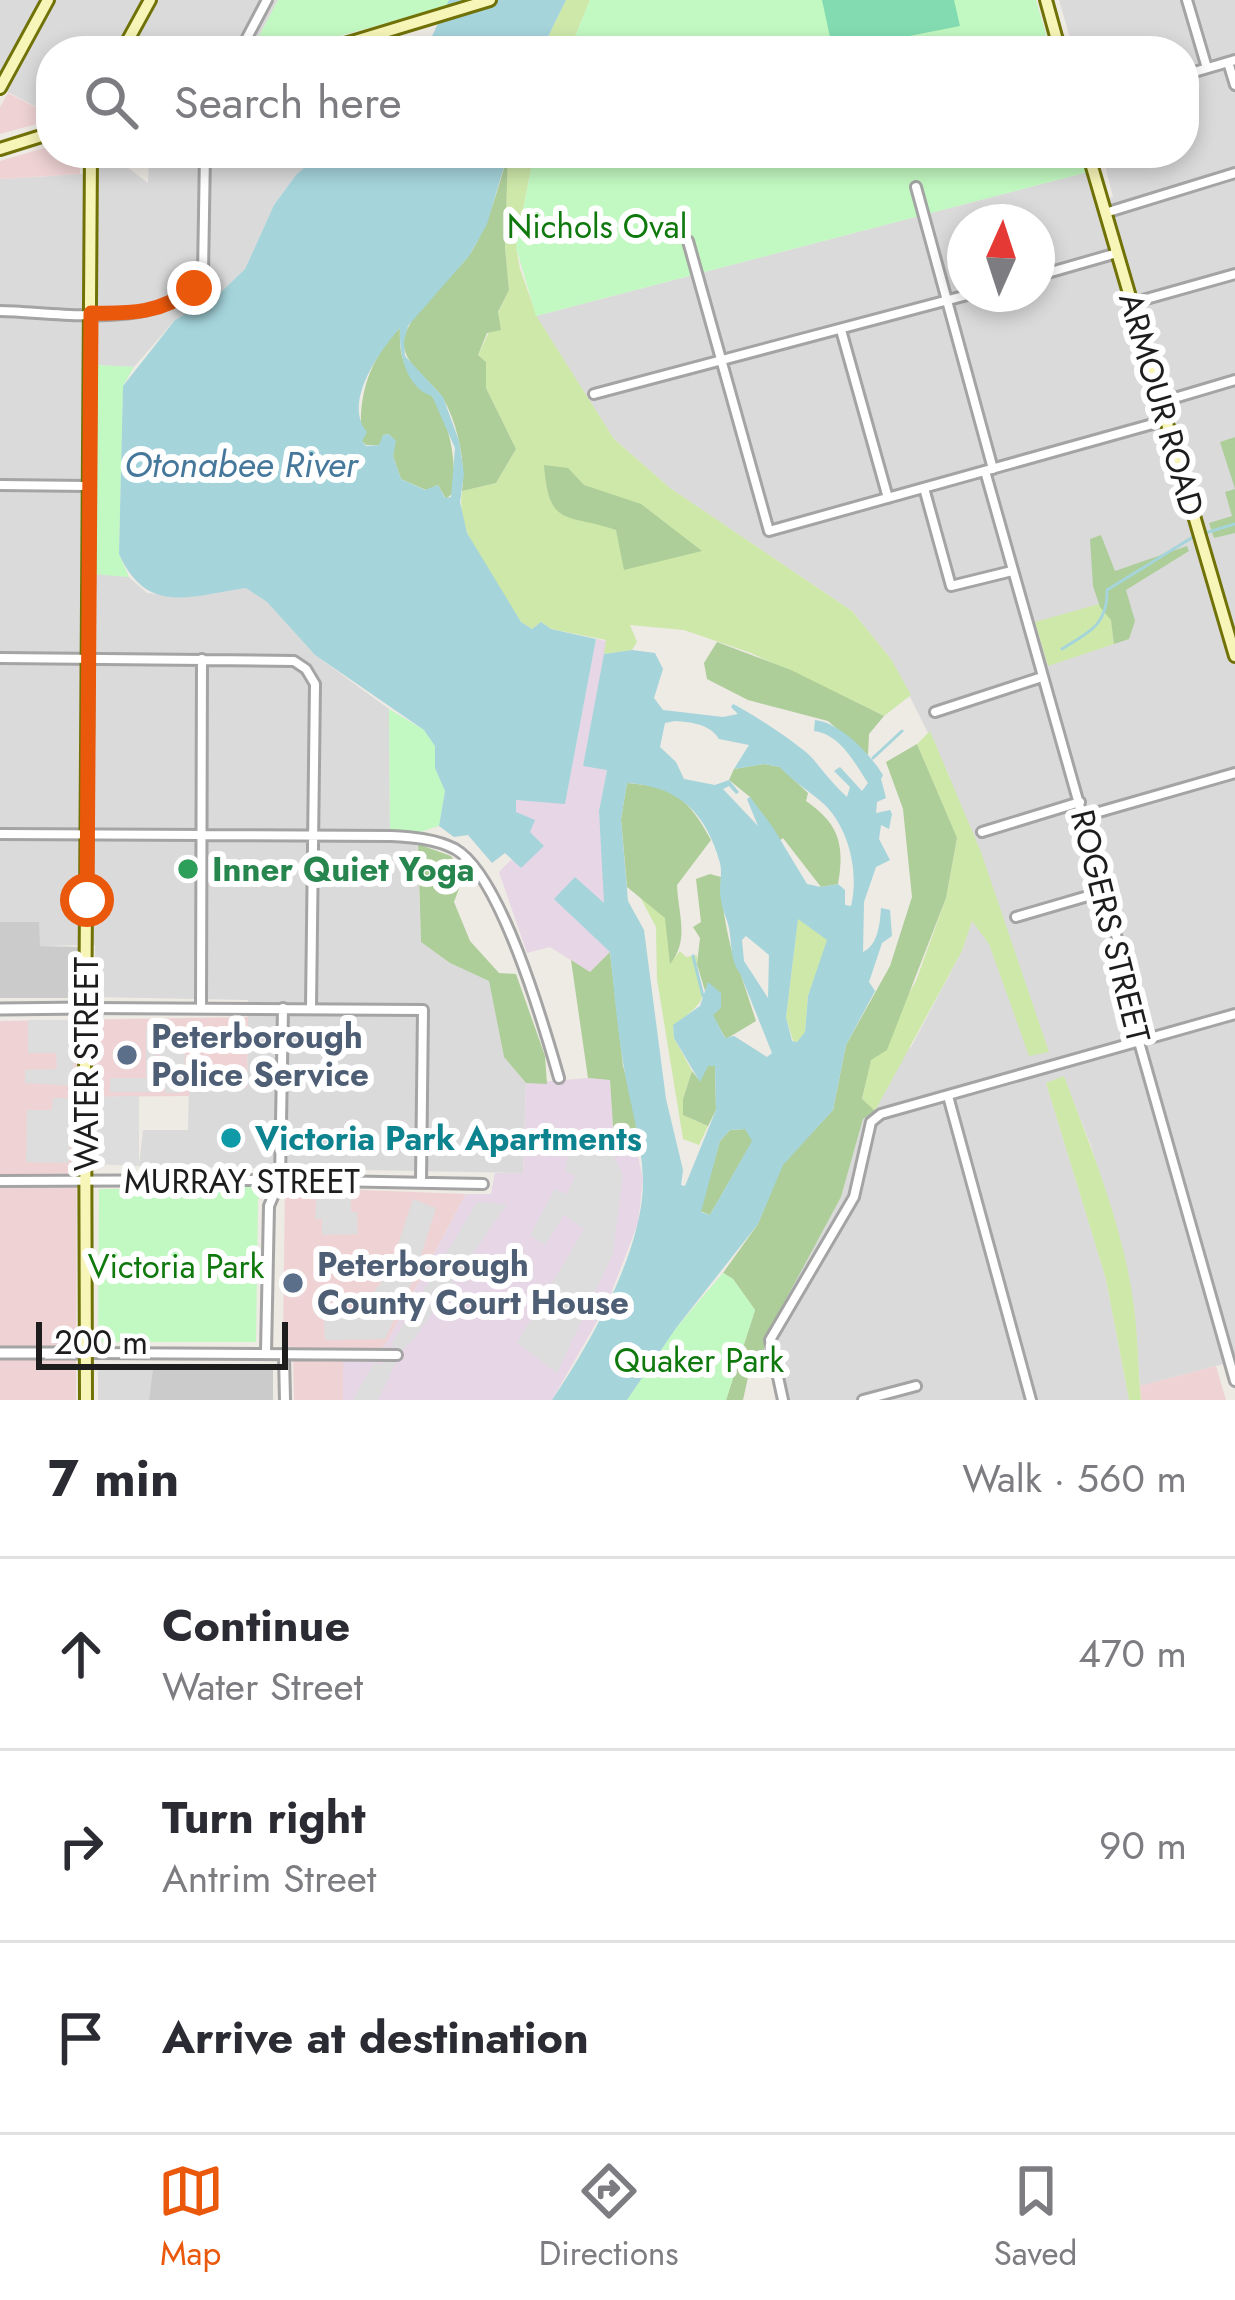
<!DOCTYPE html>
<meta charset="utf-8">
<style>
:root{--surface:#fff;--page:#f7f7f7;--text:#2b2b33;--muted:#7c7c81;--line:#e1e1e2;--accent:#ea580c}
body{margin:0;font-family:Jost,sans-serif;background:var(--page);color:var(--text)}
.compass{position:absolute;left:947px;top:204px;width:108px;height:108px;border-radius:50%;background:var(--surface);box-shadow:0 6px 18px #0003;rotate:3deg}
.scale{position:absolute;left:36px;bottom:30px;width:252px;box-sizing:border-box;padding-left:12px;border:6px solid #1d1d1d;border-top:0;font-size:33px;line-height:42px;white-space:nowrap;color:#1d1d1d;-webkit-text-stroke:9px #fff;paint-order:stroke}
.stop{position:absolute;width:36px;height:36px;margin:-27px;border:9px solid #ea580c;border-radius:50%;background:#fff}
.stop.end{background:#ea580c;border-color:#fff;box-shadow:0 3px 12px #0008}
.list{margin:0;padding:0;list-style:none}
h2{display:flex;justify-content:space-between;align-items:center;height:156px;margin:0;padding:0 48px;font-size:51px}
h2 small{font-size:39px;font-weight:400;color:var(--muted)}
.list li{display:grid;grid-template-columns:78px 1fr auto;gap:36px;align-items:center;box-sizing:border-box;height:192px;padding:0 48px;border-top:3px solid var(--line)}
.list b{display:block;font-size:45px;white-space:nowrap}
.list p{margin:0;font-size:39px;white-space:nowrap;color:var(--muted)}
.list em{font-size:39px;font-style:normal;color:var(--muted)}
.icon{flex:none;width:66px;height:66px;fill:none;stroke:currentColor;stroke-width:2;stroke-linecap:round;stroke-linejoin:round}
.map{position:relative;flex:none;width:1235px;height:1400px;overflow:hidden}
.search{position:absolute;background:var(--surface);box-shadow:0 6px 18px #0003;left:36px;right:36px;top:36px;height:132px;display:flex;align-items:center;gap:30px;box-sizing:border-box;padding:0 42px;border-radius:48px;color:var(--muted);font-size:45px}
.sheet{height:732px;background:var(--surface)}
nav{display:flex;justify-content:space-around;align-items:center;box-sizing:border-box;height:168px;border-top:3px solid var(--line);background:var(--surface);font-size:33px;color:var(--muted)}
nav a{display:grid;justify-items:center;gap:6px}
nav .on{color:var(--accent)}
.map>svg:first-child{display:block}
.residential{fill:#dbdadb;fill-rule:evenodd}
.commercial{fill:#efd3d4}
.industrial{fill:#e7d6e6}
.religious{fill:#cbcbcb}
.grass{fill:#cee8aa}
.forest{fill:#adcd99}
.park{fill:#c2f8c1}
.pitch{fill:#83dcb1}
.parking{fill:#ddd}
.water{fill:#a5d4db;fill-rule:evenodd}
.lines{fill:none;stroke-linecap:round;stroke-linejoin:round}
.stream{stroke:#a5d4db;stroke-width:3}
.minor-casing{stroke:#a4a4a4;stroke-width:14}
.tertiary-casing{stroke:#a4a4a4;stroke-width:15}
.secondary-casing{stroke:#707207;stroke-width:16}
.minor{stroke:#fff;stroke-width:8}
.tertiary{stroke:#fff;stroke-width:9}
.secondary{stroke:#f8f5b8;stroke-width:10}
.route{stroke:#ea580c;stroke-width:15}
.leisure-dot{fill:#2e9e5b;stroke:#fff;stroke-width:4.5}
.service-dot{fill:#5c6f8a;stroke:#fff;stroke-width:4.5}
.culture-dot{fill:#0f9aa8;stroke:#fff;stroke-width:4.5}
.labels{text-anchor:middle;stroke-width:12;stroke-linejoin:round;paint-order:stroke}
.park-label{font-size:33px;fill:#0f790e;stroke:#fff}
.street-label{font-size:33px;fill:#1d1d1d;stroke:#fff}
.leisure-label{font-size:33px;font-weight:bold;fill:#27864d;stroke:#fff;text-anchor:start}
.service-label{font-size:33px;font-weight:bold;fill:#4e5e75;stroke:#fff;text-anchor:start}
.culture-label{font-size:33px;font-weight:bold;fill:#0d838f;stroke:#fff;text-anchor:start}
.water-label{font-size:36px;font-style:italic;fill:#46789c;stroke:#fff}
</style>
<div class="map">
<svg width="1235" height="1400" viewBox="0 0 1235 1400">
<rect width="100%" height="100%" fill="#eeeae4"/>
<!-- residential -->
<path class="residential" d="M0 0H278L251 51H51V91L42 110 0 88Z
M1059 0H1235V1361L1140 1386 1134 1306 1122 1250 1091 1146 1064 1077 1046 1083 1106 1279 1129 1400H790L779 1356 764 1359 763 1340 841 1197 863 1119 905 1051 911 1047 962 951 982 891 949 775 891 659 852 611 670 488 614 439 536 316 1088 172 1096 201 1113 197 1102 153H1184V51H1074ZM965 222H1037V294H965Z
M149 153H321L296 175 274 205 245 269 219 294 175 320 134 367 98 365 83 385V572L129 577 147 593 184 597 247 588 267 602 315 655 389 709 390 829 417 833 421 942 450 963 489 981 504 1057 526 1083 523 1173 139 1166 143 1130H188L189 1087 247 1088 248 1000 95 997V945L40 946 0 922V179L98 173 101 162 119 161 148 183Z
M98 1366 153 1367 149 1400H98Z"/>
<!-- commercial -->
<path class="commercial" d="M51 91V120L0 134V107L8 93 41 110Z
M51 146V153H80V174L0 179V161Z
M248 1017 247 1088 190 1087 189 1096 77 1097 76 1400H0V1021Z
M285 1187 466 1194 385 1345 366 1361H344L343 1400H294L293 1351 283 1340Z
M1216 1366 1226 1400H1141L1140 1386Z"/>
<!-- industrial -->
<path class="industrial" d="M596 639 607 641 583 766 607 769 599 811 610 952 590 972 550 947 527 953 499 872 512 859 521 868 529 832 515 811 516 800 565 803Z
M588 1078 610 1080 614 1142 638 1156 643 1179 638 1223 607 1304 552 1400H343V1361H366L385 1345 466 1194H491L495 1173H523L526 1083Z"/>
<!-- religious -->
<path class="religious" d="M0 922H39L40 946 79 947 78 998H0Z
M273 1364V1400H149L153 1367Z"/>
<!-- grass -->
<path class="grass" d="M566 0H590L569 51H541Z
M534 153 516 246 520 269 537 317 614 439 670 488 852 611 891 659 911 695 884 716 751 653 684 630 630 625 637 642 632 650 604 654 606 640 551 629 541 622 532 629 521 622C498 585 455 537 462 491L496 483 516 449 486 388V362L478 355 509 290 505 247 508 154Z
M1099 604 1111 620 1114 644 1048 666 1035 622Z
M930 731 981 852 1049 1052 1029 1056 989 944 972 921 962 951 875 1111 862 1100 871 1059 916 981 946 898 957 839 917 744Z
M639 895 666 918 671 962 680 951 686 957 697 955C697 1000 719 992 673 1026L674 1038 692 1071 683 1099V1115L708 1126 699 1145 683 1139 657 979 656 927Z
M798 918 828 940 808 996 805 1032 798 1042 793 1041 786 1017Z
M1064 1076C1092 1151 1124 1228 1134 1307 1138 1338 1138 1369 1141 1400H1129L1106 1279 1046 1083Z"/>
<!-- forest -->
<path class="forest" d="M508 154 505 247 509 290 498 312 501 330 487 333 478 355 486 362V388L516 449 496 483 462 491C466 464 458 425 444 400 434 381 401 365 404 340 408 312 456 276 472 251 490 221 498 188 508 154Z
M400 328C398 377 415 367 435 401 452 430 455 460 454 492L446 499 438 485 426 490 401 479 393 456 395 441 389 434 383 435 380 445H366L362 441C357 397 369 359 400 328Z
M1235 437V533L1214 538 1209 523 1232 516 1225 492 1235 489 1220 442Z
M544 465 568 468 584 485 641 504 702 551 624 570 616 530C565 513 549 528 544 465Z
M1101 535 1115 571 1187 546 1189 551 1126 590 1135 621 1129 639 1114 644 1111 620 1100 607 1093 586 1090 539Z
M717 642 791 670 884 716 869 734 868 755 828 721 748 700 707 679 704 663Z
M917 744 957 838 946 898 887 1050 871 1060 862 1099 875 1111 863 1119 841 1197 764 1340V1359L750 1368 743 1400H726L755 1310 733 1279 723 1273 758 1224 782 1165 833 1110 846 1045 890 966 912 897 903 809 886 762Z
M764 764 780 767 808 793 806 801C839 824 845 844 838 884L821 887 783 838 779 841 750 797 729 780 734 769Z
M627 783C673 786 689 799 711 840L677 885C678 914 690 940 670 964L665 918 627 887 621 819Z
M418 844 451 856 464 875 454 902 470 941 499 973 516 974 545 1056 547 1084 526 1083 504 1057 489 981 450 963 421 942Z
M710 874 721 877C719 894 731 961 740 972L756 1021 726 1039 712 1015 708 983 705 991 697 964 700 938 693 927 701 922 696 879Z
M610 952 623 1066 637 1117 635 1136 638 1156 614 1142 610 1080 588 1078 571 960 590 972Z
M708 1065H715L716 1110 708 1126 683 1115V1099L692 1071 700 1081Z
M746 1129 753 1140 710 1215 700 1211 720 1141 730 1130Z"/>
<!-- park -->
<path class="park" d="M278 0H449L447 6 286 51H251Z
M590 0H1036L1051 51H569Z
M534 153H1082L1088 172 536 316 516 247Z
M98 365 134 367 123 386 119 554 129 577 93 574Z
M389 709 424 730 435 746V768L445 791 439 826 417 833 390 830Z
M266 1187 258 1200 256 1342H98L99 1189Z
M723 1273 733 1279 755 1310 726 1400H627L676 1328Z"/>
<!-- pitch -->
<path class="pitch" d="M822 0H954L960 26 833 51Z"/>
<!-- parking -->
<path class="parking" d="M28 1020H73L74 1086 25 1083V1070L57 1069 56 1053H28Z
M146 1026H157L156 1092H110V1078H146Z
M159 1028H185V1089L179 1093H165V1084H159Z
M139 1096V1166L92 1164 95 1097Z
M53 1098H71L69 1163 26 1162 27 1110H52Z
M570 1144 609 1146 623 1175 613 1254 557 1373 517 1343 584 1229 564 1215 545 1245 530 1235 555 1189 567 1194 575 1176 565 1171Z
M317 1191H351V1212H357L358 1234 322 1235V1219H315Z
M413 1199 436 1208 414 1278 385 1339 325 1340 324 1318 358 1313 389 1272Z
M477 1202 507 1204 414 1339 402 1350 378 1400H353L374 1362 381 1365 394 1349 400 1350 391 1345Z"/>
<!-- water -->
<path class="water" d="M449 0H566L541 51H425Z
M321 153H508L487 224 469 256 408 326 404 341 405 356 443 397 459 441 464 474 460 502 467 533 521 622 532 629 541 622 551 629 596 639 565 804 516 800V812L535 820 530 832 544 846 521 868 505 853 492 863 468 835 454 837 439 826 445 791 435 768V746L424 730 315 655 267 602 246 588C190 596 147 616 119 554L123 386 175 320 219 294 245 269 274 205 296 175ZM400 328C399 352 405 387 432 396L455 448 451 497 445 498 438 485 425 490 401 479 393 456 396 441 389 434 383 435 379 445 366 446 362 441 367 432C342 403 380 350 400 328Z
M632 650 655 653 663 669 654 698 663 710 723 717 738 714 731 707 733 704C750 712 805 748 814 760 825 774 834 785 847 797L850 787 834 771 840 767 862 791 868 783C854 762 840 734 814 731L815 720C841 723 870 754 883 775L881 779 886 798 877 802 876 813 890 810 892 814 889 829 881 825 879 839 890 860 876 867 864 902 863 952C878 945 880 924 881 908L890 910 892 936 882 943 869 982 875 991 846 1045 833 1110 783 1165 758 1224 676 1328 627 1400H552C590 1344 644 1249 643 1180 642 1140 629 1102 623 1062 617 1026 614 988 610 952L554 899 575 877 604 903 599 811 607 770 583 766 604 654ZM675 721C691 722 710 724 719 739L749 745 734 769 764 764 780 767C794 783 810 791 825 805 850 830 859 874 851 906L845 905V890L838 884 821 887 807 884 772 826 750 797 747 799 758 826 723 789 729 786 736 794 739 792 729 780 715 785 684 779 676 762 660 747 665 723ZM627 783C678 786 706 812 720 863 723 875 718 888 721 900 722 910 727 918 729 928 732 943 730 961 740 973L772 1053 767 1057 734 1036 725 1038 713 1015 721 1008V993L708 982 700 1006 673 1025 674 1038 700 1082 708 1066H715L716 1110 685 1186 681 1185 683 1170 666 1099 644 930 628 901 621 819ZM798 919 827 940 808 996 805 1032 797 1042 792 1041 786 1017ZM746 936 769 955 768 998 744 961 742 940ZM745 1129 752 1141 710 1215 701 1212 720 1141 730 1130Z"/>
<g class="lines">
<!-- stream -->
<path class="stream" d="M1202 534 1235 524
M1062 649C1089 632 1108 625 1107 590L1193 537
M873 758 902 731
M693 956 703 996"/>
<!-- minor casing -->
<g class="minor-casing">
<path id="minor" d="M1187 0 1207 68
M240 51 267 0
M1228 62 1235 85
M1184 75 1235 60
M916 187 993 469
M1105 213 1235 173
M688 241 769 531 1167 420
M1037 276 1117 253
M1132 303 1235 274
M0 311C60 312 168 333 203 274L205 153
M841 330 888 498
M594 394 971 294
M1161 402 1235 380
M985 471 1142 1027 1139 1042 1235 1381
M0 485 88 486
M924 488 951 586 1012 571
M0 658 294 661 306 669 315 684 311 1008
M935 712 1042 677
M1085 816 1235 773
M982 832 1080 802
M0 834 391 836C412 837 436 839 455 849 501 875 544 1026 559 1078
M1016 917 1105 891
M86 1008 423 1010 421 1181
M201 1008 202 659
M948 1096 1031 1400
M0 1181 280 1180 483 1184
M266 1352 269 1206 280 1180 283 1008
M86 1353 397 1355
M284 1356 285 1400
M783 1400 770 1340 854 1197 871 1122 881 1114 1235 1014
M863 1400 916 1386"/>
</g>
<!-- tertiary casing -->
<g class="tertiary-casing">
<path id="tertiary" d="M0 1009 86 1008
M0 1353H86"/>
</g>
<!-- secondary casing -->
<g class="secondary-casing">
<path id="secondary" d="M1046 0 1060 51
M122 51 150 0
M322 51 490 0
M0 88 48 0
M0 149 51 133
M1088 153 1235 656
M86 1400 85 1051 91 153"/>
</g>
<!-- minor -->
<use href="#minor" class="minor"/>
<!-- tertiary -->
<use href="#tertiary" class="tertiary"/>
<!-- secondary -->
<use href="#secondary" class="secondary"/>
</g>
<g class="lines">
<!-- route -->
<path class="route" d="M87 900 91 313C131 314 162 313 194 288"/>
</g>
<!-- markers -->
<circle class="leisure-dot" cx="188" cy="869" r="12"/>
<g class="service-dot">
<circle cx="127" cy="1055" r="12"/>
<circle cx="293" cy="1283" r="12"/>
</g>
<circle class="culture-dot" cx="231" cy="1138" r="12"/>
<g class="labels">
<!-- park labels -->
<g class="park-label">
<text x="597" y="238">Nichols Oval</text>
<text x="176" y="1278">Victoria Park</text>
<text x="699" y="1372">Quaker Park</text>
</g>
<!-- street labels -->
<g class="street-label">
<text transform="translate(1162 404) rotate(74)" y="12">ARMOUR ROAD</text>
<text transform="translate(1111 926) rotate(76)" y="12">ROGERS STREET</text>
<text transform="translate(86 1064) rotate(-90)" y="12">WATER STREET</text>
<text x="242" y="1193">MURRAY STREET</text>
</g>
<!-- leisure labels -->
<g class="leisure-label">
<text x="212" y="881">Inner Quiet Yoga</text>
</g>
<!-- service labels -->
<g class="service-label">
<text x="151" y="1048">Peterborough<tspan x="151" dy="38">Police Service</tspan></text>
<text x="317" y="1276">Peterborough<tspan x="317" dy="38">County Court House</tspan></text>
</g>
<!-- culture labels -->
<g class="culture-label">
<text x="255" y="1150">Victoria Park Apartments</text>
</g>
<!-- water labels -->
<g class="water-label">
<text x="241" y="477">Otonabee River</text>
</g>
</g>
</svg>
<svg class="compass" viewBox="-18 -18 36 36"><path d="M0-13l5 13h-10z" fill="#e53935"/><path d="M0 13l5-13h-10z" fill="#7c7c81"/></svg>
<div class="scale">200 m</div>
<div class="stop" style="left:87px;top:900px"></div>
<div class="stop end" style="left:194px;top:288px"></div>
<div class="search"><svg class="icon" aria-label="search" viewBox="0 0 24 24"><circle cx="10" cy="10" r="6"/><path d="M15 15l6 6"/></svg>Search here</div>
</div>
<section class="sheet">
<h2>7 min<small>Walk · 560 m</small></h2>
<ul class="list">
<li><svg class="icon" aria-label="ahead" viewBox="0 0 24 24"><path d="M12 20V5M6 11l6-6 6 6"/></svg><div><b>Continue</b><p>Water Street</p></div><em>470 m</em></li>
<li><svg class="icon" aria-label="right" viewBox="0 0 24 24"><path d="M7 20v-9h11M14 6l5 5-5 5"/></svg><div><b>Turn right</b><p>Antrim Street</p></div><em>90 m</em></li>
<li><svg class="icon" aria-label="arrive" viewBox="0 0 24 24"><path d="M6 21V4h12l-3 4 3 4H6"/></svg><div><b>Arrive at destination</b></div></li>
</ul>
</section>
<nav>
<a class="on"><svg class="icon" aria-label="map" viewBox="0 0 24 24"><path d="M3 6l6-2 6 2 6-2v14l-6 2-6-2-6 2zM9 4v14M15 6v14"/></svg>Map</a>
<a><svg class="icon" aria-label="directions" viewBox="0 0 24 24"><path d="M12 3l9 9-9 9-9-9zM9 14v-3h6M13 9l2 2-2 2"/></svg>Directions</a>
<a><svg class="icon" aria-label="saved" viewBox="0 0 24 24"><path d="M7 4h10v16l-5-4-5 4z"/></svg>Saved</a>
</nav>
